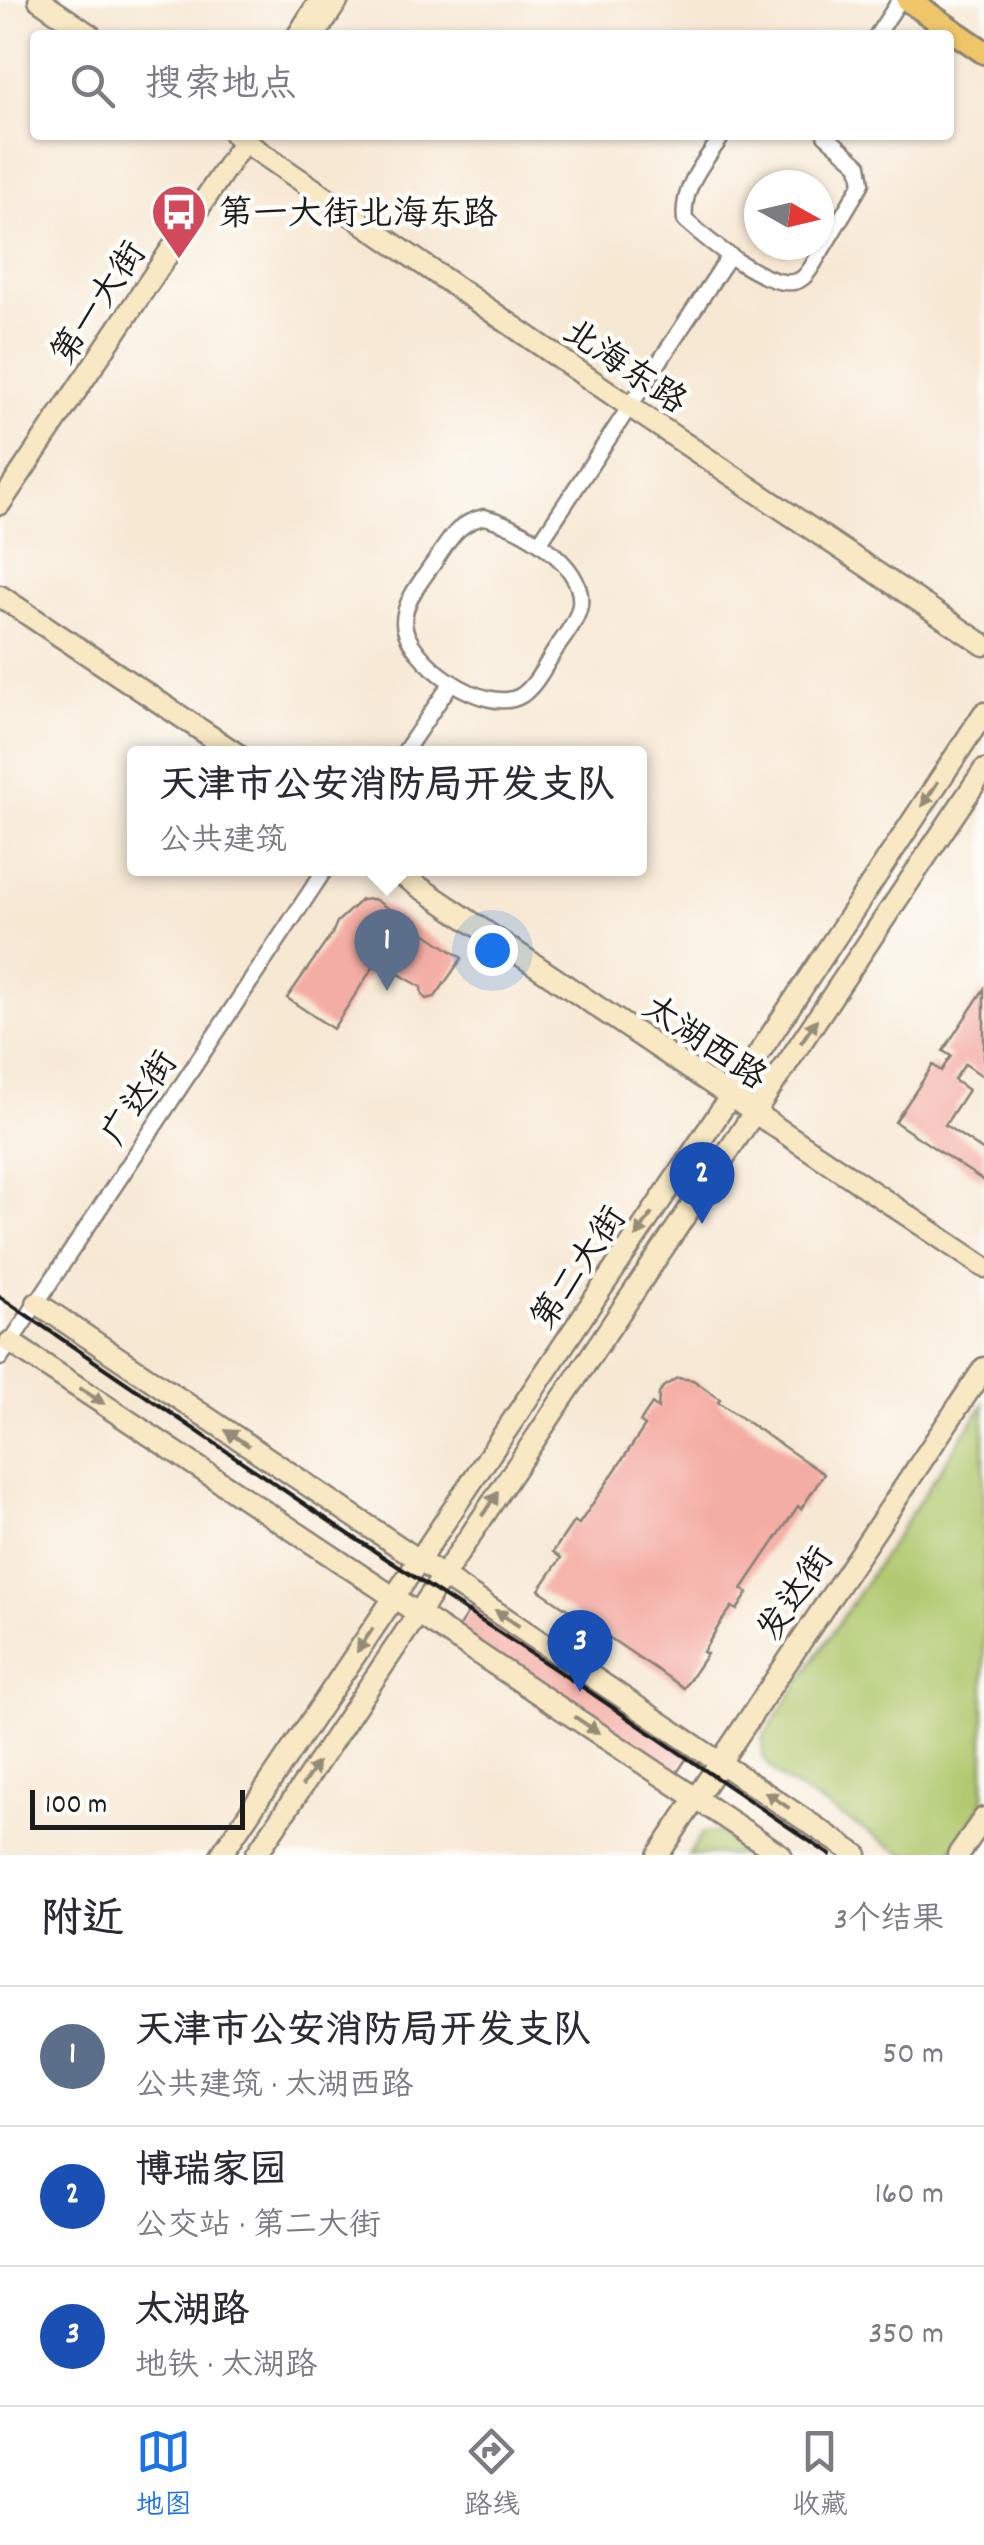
<!DOCTYPE html>
<html lang="zh">
<meta charset="utf-8">
<style>
:root{--surface:#fff;--page:#f7f7f7;--text:#2b2b33;--muted:#7c7c81;--line:#e1e1e2;--accent:#1a73e8}
body{margin:0;font-family:Dekko,"LXGW WenKai TC",sans-serif;background:var(--page);color:var(--text)}
.compass{position:absolute;left:744px;top:170px;width:90px;height:90px;border-radius:50%;background:var(--surface);box-shadow:0 2px 8px #0004;rotate:98deg}
.scale{position:absolute;left:30px;bottom:25px;width:215px;box-sizing:border-box;padding-left:10px;border:5px solid #1c1c1c;border-top:0;font-size:28px;line-height:35px;white-space:nowrap;color:#1c1c1c;-webkit-text-stroke:8px #fdfcf7;paint-order:stroke}
.you{position:absolute;left:492px;top:950px;width:35px;height:35px;margin:-25px;border:8px solid #fff;border-radius:50%;background:#1a73e8;box-shadow:0 0 0 15px #1a73e833}
.badge{display:grid;place-items:center;width:65px;height:65px;border-radius:50%;background:var(--accent);color:#fff;font-size:32px;font-weight:700}
.pin{position:absolute;translate:-50% -82px;filter:drop-shadow(0 2px 5px #0008)}
.pin::after{content:'';position:absolute;top:52px;width:35px;height:30px;background:inherit;clip-path:polygon(0 0,100% 0,50% 100%)}
.popup{position:absolute;left:127px;top:746px;width:520px;height:130px;box-sizing:border-box;display:grid;place-content:center;border-radius:10px;background:var(--surface);filter:drop-shadow(0 2px 8px #0005);font-size:32px;white-space:nowrap;color:var(--muted)}
.popup b{font-size:38px;color:var(--text)}
.popup::after{content:'';position:absolute;left:50%;top:100%;margin-left:-20px;border:20px solid transparent;border-top-color:var(--surface)}
.list{margin:0;padding:0;list-style:none}
h2{display:flex;justify-content:space-between;align-items:center;height:130px;margin:0;padding:0 40px;font-size:42px}
h2 small{font-size:32px;font-weight:400;color:var(--muted)}
.list li{display:grid;grid-template-columns:65px 1fr auto;gap:30px;align-items:center;box-sizing:border-box;height:140px;padding:0 40px;border-top:2px solid var(--line)}
.list b{display:block;font-size:38px;white-space:nowrap}
.list p{margin:0;font-size:32px;white-space:nowrap;color:var(--muted)}
.list em{font-size:32px;font-style:normal;color:var(--muted)}
.icon{flex:none;width:55px;height:55px;fill:none;stroke:currentColor;stroke-width:2;stroke-linecap:round;stroke-linejoin:round}
.map{position:relative;flex:none;width:984px;height:1855px;overflow:hidden}
.search{position:absolute;background:var(--surface);box-shadow:0 2px 8px #0004;left:30px;right:30px;top:30px;height:110px;display:flex;align-items:center;gap:25px;box-sizing:border-box;padding:0 35px;border-radius:10px;color:var(--muted);font-size:38px}
.sheet{height:550px;background:var(--surface)}
nav{display:flex;justify-content:space-around;align-items:center;box-sizing:border-box;height:140px;border-top:2px solid var(--line);background:var(--surface);font-size:28px;color:var(--muted)}
nav a{display:grid;justify-items:center;gap:5px}
nav .on{color:var(--accent)}
.map>svg:first-child{display:block}
.green{fill:#b1c96f;stroke:#667246;stroke-width:2.5}
.building{fill:#f4ada5}
.lines{fill:none;stroke-linecap:round;stroke-linejoin:round}
.street-casing{stroke:#8a8278;stroke-width:19}
.secondary-casing{stroke:#8a8278;stroke-width:25}
.primary-casing{stroke:#8a8278;stroke-width:28}
.street{stroke:#fff;stroke-width:14}
.secondary{stroke:#f8e8c3;stroke-width:20}
.primary{stroke:#eec569;stroke-width:22}
.rail{stroke:#1c1c1c;stroke-width:4}
.oneway{fill:#958c78}
.labels{text-anchor:middle;stroke-width:9;stroke-linejoin:round;paint-order:stroke}
.poi-label{font-size:35px;fill:#1c1c1c;stroke:#fdfcf7;text-anchor:start}
.street-label{font-size:35px;fill:#1c1c1c;stroke:#fdfcf7}
</style>
<div class="map">
<svg width="984" height="1855" viewBox="0 0 984 1855">
<rect width="100%" height="100%" fill="#fdfcf7"/>
<filter id="ink" filterUnits="userSpaceOnUse"><feTurbulence type="fractalNoise" baseFrequency=".01" numOctaves="2"/><feDisplacementMap in="SourceGraphic" scale="20" xChannelSelector="R" yChannelSelector="G"/><feConvolveMatrix kernelMatrix="1 2 1 2 8 2 1 2 1" color-interpolation-filters="sRGB"/></filter>
<filter id="wash" filterUnits="userSpaceOnUse"><feTurbulence type="fractalNoise" baseFrequency=".0048" numOctaves="4" result="noise"/><feDisplacementMap in="SourceGraphic" scale="40" xChannelSelector="R" yChannelSelector="G"/><feGaussianBlur stdDeviation="2.25" result="paint"/><feColorMatrix in="noise" values="0 0 0 0 0 0 0 0 0 0 0 0 0 0 0 0 0 1.4 0 .05"/><feComposite in="paint" operator="in"/></filter>
<g filter="url(#wash)">
<rect width="100%" height="100%" fill="#f7e8d4"/>
<!-- green -->
<path class="green" d="M984 1404V1802L949 1855H905L780 1778 763 1758V1737Z
M720 1832 756 1855H688L703 1833Z"/>
<g id="blocks">
<!-- building -->
<path class="building" d="M374 899 462 958 435 997 426 999 422 995 421 987 377 961 333 1029 287 998 332 934 337 922 361 900Z
M984 989V1077L965 1064 954 1080 968 1090 945 1125 984 1151V1181L895 1122 933 1065 941 1071 951 1056 943 1051Z
M677 1378 693 1380 720 1399 718 1402 824 1474 801 1509 798 1506 742 1589 748 1593 737 1610 732 1607 721 1622 703 1652 707 1654 684 1688 539 1590 561 1558 553 1552 574 1521 579 1524 645 1426 640 1422 652 1404 658 1409 659 1394 663 1387Z
M475 1602 693 1749 674 1777 456 1631Z"/>
</g>
</g>
<g filter="url(#ink)">
<use href="#blocks" fill-opacity="0" stroke="#8a8278" stroke-width="2.5"/>
<g class="lines">
<!-- street casing -->
<g class="street-casing">
<path id="street" d="M877 35 900 0
M723 135C705 161 681 187 685 220 706 239 764 287 793 282 802 281 806 275 811 268L862 183 859 165 825 135
M484 517C518 525 585 563 580 605 577 622 563 638 554 652 545 666 536 685 522 695 487 718 405 660 404 622 404 600 423 579 435 561 450 539 457 523 484 517Z
M540 542 730 255
M403 754 452 682
M0 1358 326 868"/>
</g>
<!-- secondary casing -->
<g class="secondary-casing">
<path id="secondary" d="M39 0 90 35
M298 35 320 0
M315 35 338 0
M235 135 629 406 984 645
M0 504 248 135
M0 596 237 754
M391 868 984 1267
M37 1303 857 1855
M10 1342 781 1855
M221 1855 730 1097 984 713
M256 1855 984 770
M658 1855 984 1368
M958 1855 984 1818"/>
</g>
<!-- primary casing -->
<g class="primary-casing">
<path id="primary" d="M908 0 984 52"/>
</g>
<!-- street -->
<use href="#street" class="street"/>
<!-- secondary -->
<use href="#secondary" class="secondary"/>
<!-- primary -->
<use href="#primary" class="primary"/>
<!-- rail -->
<path class="rail" d="M0 1297 350 1535 584 1688 830 1855"/>
</g>
<!-- one-way arrows -->
<defs><path id="oneway-solid" d="M-6-.8H1V-3.2L6.5 0L1 3.2V.8H-6Z" transform="scale(2.5)"/></defs>
<g class="oneway">
<use href="#oneway-solid" transform="translate(930 794) rotate(123)"/>
<use href="#oneway-solid" transform="translate(809 1031) rotate(-56)"/>
<use href="#oneway-solid" transform="translate(644 1225) rotate(124)"/>
<use href="#oneway-solid" transform="translate(92 1396) rotate(33)"/>
<use href="#oneway-solid" transform="translate(237 1438) rotate(-146)"/>
<use href="#oneway-solid" transform="translate(490 1504) rotate(-56)"/>
<use href="#oneway-solid" transform="translate(507 1618) rotate(-146)"/>
<use href="#oneway-solid" transform="translate(365 1640) rotate(124)"/>
<use href="#oneway-solid" transform="translate(587 1725) rotate(34)"/>
<use href="#oneway-solid" transform="translate(310 1774) rotate(-56)"/>
<use href="#oneway-solid" transform="translate(777 1800) rotate(-146)"/>
</g>
</g>
<!-- icons -->
<defs>
<g id="bus-pin" transform="scale(2.875)"><path d="M0 17L-7.5 6A9.5 9.5 0 1 1 7.5 6Z" fill="#d1495b" stroke="#fdfcf7"/><path d="M-5-6H5V4H4V6H2V4H-2V6H-4V4H-5ZM-3.5-4V0h7V-4ZM-3.5 1.2v1.5H-2V1.2ZM2 1.2v1.5H3.5V1.2Z" fill="#fff"/></g>
</defs>
<g fill-rule="evenodd">
<use href="#bus-pin" x="179" y="212"/>
</g>
<g class="labels">
<!-- poi labels -->
<g class="poi-label">
<text x="218" y="224">第一大街北海东路</text>
</g>
<!-- street labels -->
<g class="street-label">
<text transform="translate(97 302) rotate(-56)" y="12">第一大街</text>
<text transform="translate(626 365) rotate(34)" y="12">北海东路</text>
<text transform="translate(706 1041) rotate(34)" y="12">太湖西路</text>
<text transform="translate(138 1097) rotate(-56)" y="12">广达街</text>
<text transform="translate(577 1267) rotate(-56)" y="12">第二大街</text>
<text transform="translate(794 1593) rotate(-56)" y="12">发达街</text>
</g>
</g>
</svg>
<svg class="compass" viewBox="-18 -18 36 36"><path d="M0-13l5 13h-10z" fill="#e53935"/><path d="M0 13l5-13h-10z" fill="#7c7c81"/></svg>
<div class="scale">100 m</div>
<div class="you"></div>
<div class="pin badge" style="left:387px;top:991px;background:#5c6f8a">1</div>
<div class="popup"><b>天津市公安消防局开发支队</b>公共建筑</div>
<div class="pin badge" style="left:702px;top:1224px;background:#1a4fb4">2</div>
<div class="pin badge" style="left:580px;top:1692px;background:#1a4fb4">3</div>
<div class="search"><svg class="icon" aria-label="search" viewBox="0 0 24 24"><circle cx="10" cy="10" r="6"/><path d="M15 15l6 6"/></svg>搜索地点</div>
</div>
<section class="sheet">
<h2>附近<small>3个结果</small></h2>
<ul class="list">
<li><span class="badge" style="background:#5c6f8a">1</span><div><b>天津市公安消防局开发支队</b><p>公共建筑 · 太湖西路</p></div><em>50 m</em></li>
<li><span class="badge" style="background:#1a4fb4">2</span><div><b>博瑞家园</b><p>公交站 · 第二大街</p></div><em>160 m</em></li>
<li><span class="badge" style="background:#1a4fb4">3</span><div><b>太湖路</b><p>地铁 · 太湖路</p></div><em>350 m</em></li>
</ul>
</section>
<nav>
<a class="on"><svg class="icon" aria-label="map" viewBox="0 0 24 24"><path d="M3 6l6-2 6 2 6-2v14l-6 2-6-2-6 2zM9 4v14M15 6v14"/></svg>地图</a>
<a><svg class="icon" aria-label="directions" viewBox="0 0 24 24"><path d="M12 3l9 9-9 9-9-9zM9 14v-3h6M13 9l2 2-2 2"/></svg>路线</a>
<a><svg class="icon" aria-label="saved" viewBox="0 0 24 24"><path d="M7 4h10v16l-5-4-5 4z"/></svg>收藏</a>
</nav>
